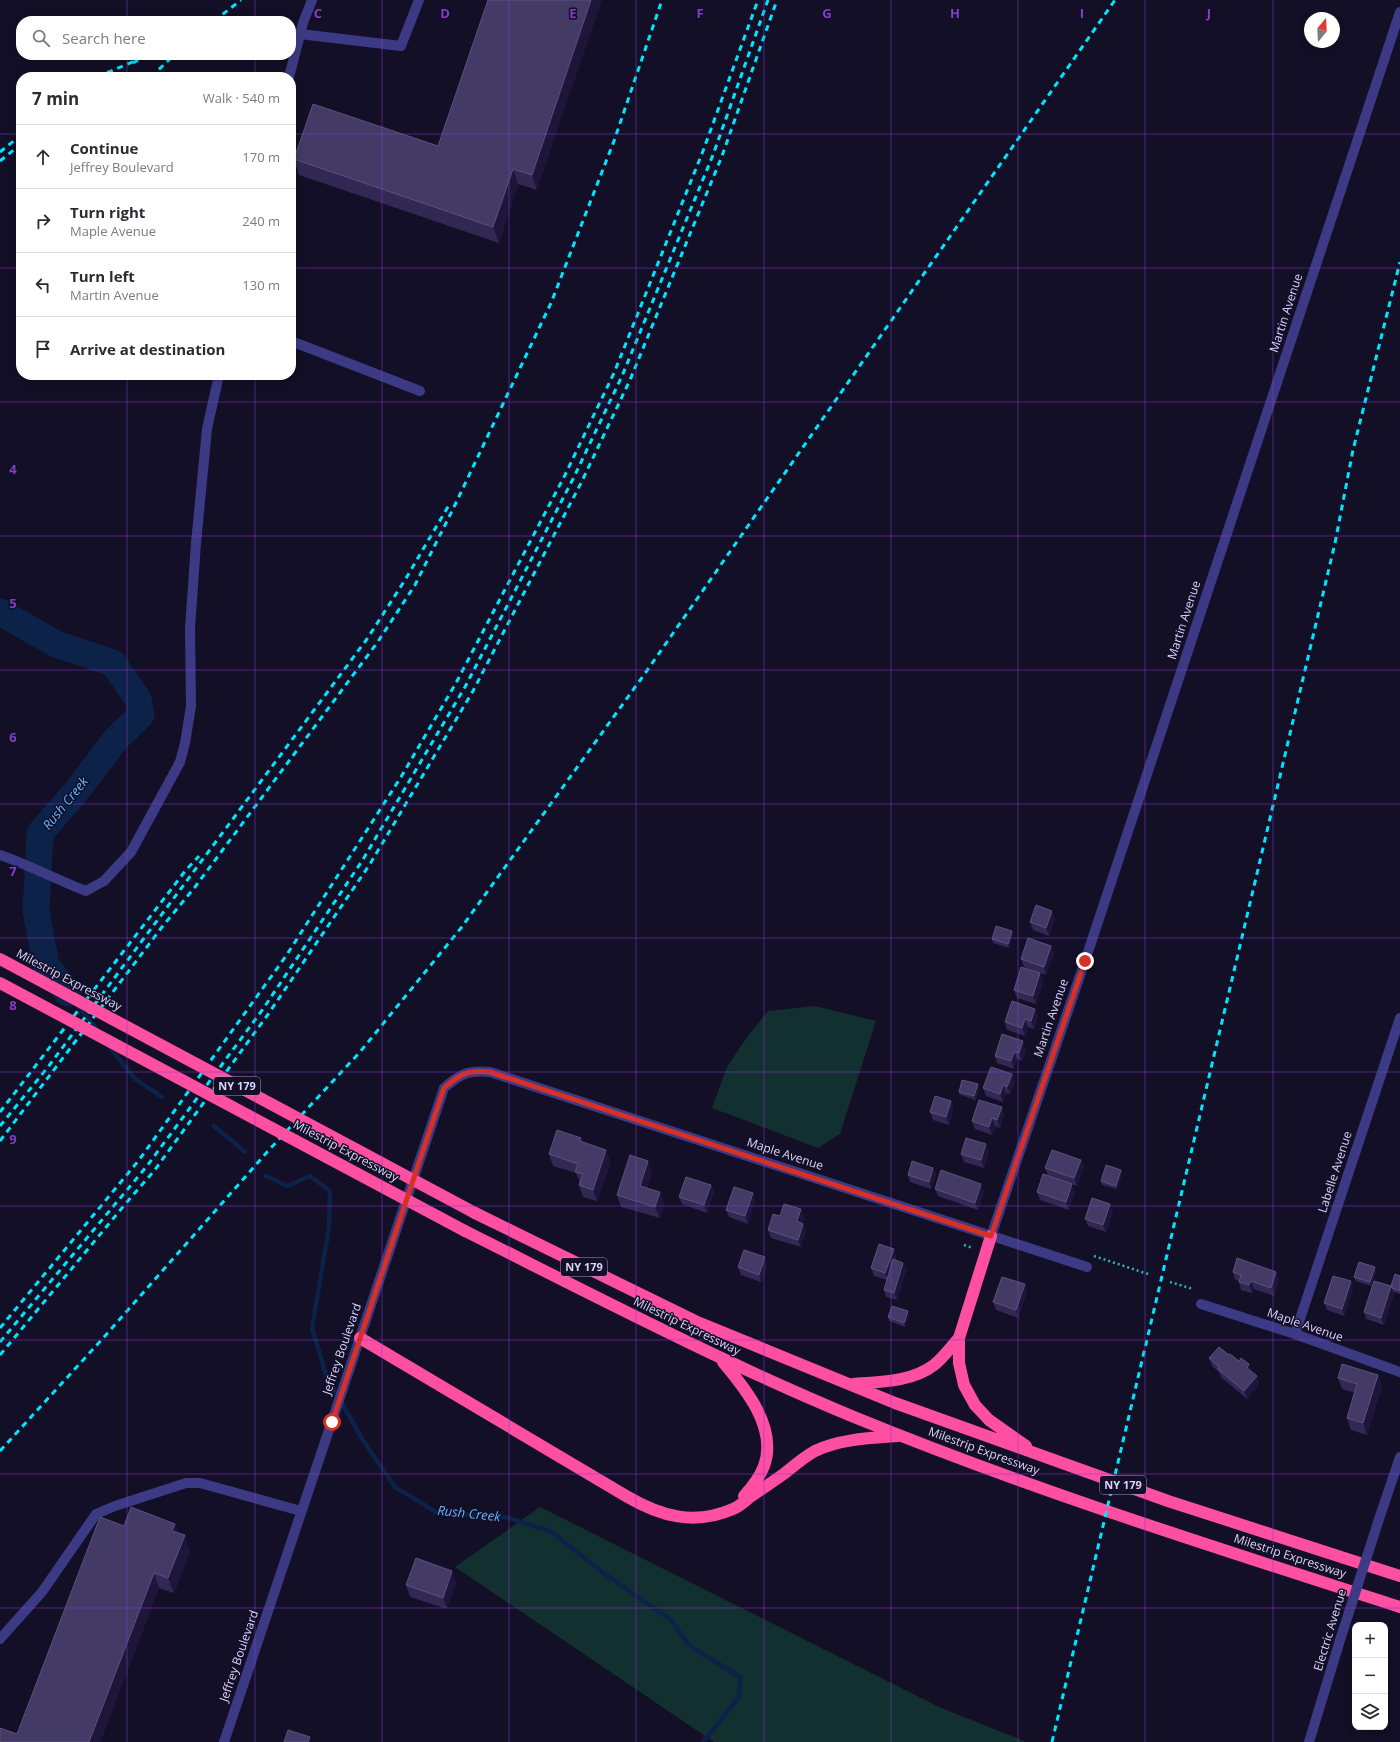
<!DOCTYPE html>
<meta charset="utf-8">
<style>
:root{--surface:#fff;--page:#f2f2f3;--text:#2b2b33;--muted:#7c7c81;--line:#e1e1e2}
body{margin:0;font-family:"Open Sans",sans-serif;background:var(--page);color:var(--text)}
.controls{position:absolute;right:12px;bottom:12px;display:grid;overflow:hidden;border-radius:8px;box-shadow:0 2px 10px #0003}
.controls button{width:36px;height:36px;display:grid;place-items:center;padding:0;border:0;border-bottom:1px solid var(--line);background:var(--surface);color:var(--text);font:20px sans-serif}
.compass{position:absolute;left:1304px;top:12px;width:36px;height:36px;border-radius:50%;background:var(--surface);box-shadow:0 2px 10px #0003;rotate:18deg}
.stop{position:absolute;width:12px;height:12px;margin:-9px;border:3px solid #d93025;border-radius:50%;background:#fff}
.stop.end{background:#d93025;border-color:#fff;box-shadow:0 1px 4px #0008}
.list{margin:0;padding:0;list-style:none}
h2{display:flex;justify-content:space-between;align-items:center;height:52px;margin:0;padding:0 16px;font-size:17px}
h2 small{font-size:13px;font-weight:400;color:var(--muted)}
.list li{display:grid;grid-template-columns:26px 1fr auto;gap:12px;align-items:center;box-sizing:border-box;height:64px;padding:0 16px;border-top:1px solid var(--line)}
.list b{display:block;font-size:15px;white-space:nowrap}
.list p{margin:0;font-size:13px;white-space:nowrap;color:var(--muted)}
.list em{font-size:13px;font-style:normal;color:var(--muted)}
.icon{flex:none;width:22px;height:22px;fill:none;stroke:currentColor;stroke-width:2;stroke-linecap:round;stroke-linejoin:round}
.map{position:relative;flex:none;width:1400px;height:1742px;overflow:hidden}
.search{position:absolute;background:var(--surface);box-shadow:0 2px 10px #0003;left:16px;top:16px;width:280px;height:44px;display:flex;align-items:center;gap:10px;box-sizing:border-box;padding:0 14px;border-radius:16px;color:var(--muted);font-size:15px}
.panel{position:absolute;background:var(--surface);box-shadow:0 2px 10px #0003;left:16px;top:72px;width:280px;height:308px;border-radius:16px}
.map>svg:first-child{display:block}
.green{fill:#12302f}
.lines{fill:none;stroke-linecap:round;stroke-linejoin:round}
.stream{stroke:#0c2248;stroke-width:4.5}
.river{stroke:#0c2248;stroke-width:27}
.path{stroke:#2fb8b0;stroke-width:2.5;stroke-dasharray:2 3;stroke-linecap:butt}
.minor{stroke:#3d3a85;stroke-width:10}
.highway{stroke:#ff4fa3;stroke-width:12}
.rail{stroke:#00e5ff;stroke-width:3;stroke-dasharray:6 5;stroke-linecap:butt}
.minor-bridge{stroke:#3d3a85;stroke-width:10}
.highway-bridge{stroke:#ff4fa3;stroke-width:12}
.wall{fill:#312854}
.shaded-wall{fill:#1d163a}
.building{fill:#433a66;stroke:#5a527e}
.route{stroke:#d93025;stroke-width:5}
.grid{fill:none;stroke:#843dc5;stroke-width:1;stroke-opacity:0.55}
.labels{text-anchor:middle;stroke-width:3;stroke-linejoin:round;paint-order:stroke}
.shield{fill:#130f26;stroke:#9e99be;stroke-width:1}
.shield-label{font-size:11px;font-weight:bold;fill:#d9d4ff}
.street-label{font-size:12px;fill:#d9d4ff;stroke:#130f26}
.water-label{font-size:13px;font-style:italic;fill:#62b6ff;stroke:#130f26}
.grid-label{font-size:13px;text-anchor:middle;font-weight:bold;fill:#843dc5;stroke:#130f26;stroke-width:3;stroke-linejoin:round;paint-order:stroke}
</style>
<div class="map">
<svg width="1400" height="1742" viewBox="0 0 1400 1742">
<rect width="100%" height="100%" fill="#130f26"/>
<!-- green -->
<path class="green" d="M815 1006 876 1021 840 1134 818 1148 712 1108 727 1067 747 1037 768 1011Z
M540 1507 939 1707 1024 1741V1742H714L455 1567Z"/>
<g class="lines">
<!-- stream -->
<path class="stream" d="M77 1004 98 1031
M108 1045 135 1079 162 1097
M214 1126 245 1152
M266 1176 287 1186 310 1176 330 1191 329 1227 312 1328 327 1378 363 1440 395 1487 436 1512 505 1517 550 1531 605 1574 671 1620 690 1646 740 1677 739 1697 703 1742"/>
<!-- river -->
<path class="river" d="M0 612 56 644 113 663 138 699 141 715 116 739 75 793 40 833 36 911 46 965 68 993"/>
<!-- path -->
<path class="path" d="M964 1245 973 1248
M1094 1256 1151 1275
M1170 1282 1193 1289"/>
<!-- minor -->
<path class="minor" d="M300 34 401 46 419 0
M289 77 303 23 312 0
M291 341 420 391
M0 855C29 865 57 880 86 891L104 881 131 852 180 762 185 743 191 706 190 628 196 543 207 429 219 375
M991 1236 1085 961 1400 12
M1201 1304 1295 1334 1400 1372
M1295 1334 1400 1018
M1379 1519 1400 1457
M0 1639 42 1592 96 1514 115 1506 186 1483H200L301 1511
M224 1742 444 1088C460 1074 468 1070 490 1072L1087 1267
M1309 1742 1341 1637"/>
<!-- highway -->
<path class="highway" d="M475 1213 695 1321 895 1403 1168 1501 1400 1576
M465 1231C593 1295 721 1362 854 1417 1032 1490 1217 1548 1400 1607
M991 1236 959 1338V1363L964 1385 975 1405 989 1420 1026 1446
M360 1338 626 1496C660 1516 694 1526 733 1509 739 1507 745 1501 750 1497 762 1489 774 1481 785 1473 795 1465 804 1457 815 1451 840 1439 871 1438 898 1436
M723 1362C745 1388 778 1428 764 1466 760 1477 752 1487 744 1496
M853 1384C880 1382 912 1382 934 1365 943 1358 951 1347 959 1338"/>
<!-- rail -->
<path class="rail" d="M214 21 241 0
M133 63 146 55
M97 77 137 60
M151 77 174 55
M0 152 21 135
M0 161 21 144
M0 1112 186 870 199 856
M0 1126 48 1067 367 639 405 580 449 505
M0 1141 162 927 195 887 377 643 415 585 453 509 551 303 614 141 662 0
M0 1328 139 1160 286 956 401 777 456 683 565 475 614 373 703 151 758 0
M0 1342 147 1166 263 1009 362 861 465 687 573 479 622 376 713 155 768 0
M0 1355 127 1202 154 1171 269 1013 370 864 473 691 581 483 630 380 722 156 777 0
M0 1451 105 1336 268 1151 360 1052 461 928 646 672 1115 0
M1052 1742 1335 543 1353 450 1400 262"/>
<!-- minor-bridge -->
<path class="minor-bridge" d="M1341 1637 1379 1519"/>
<!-- highway-bridge -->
<path class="highway-bridge" d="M0 959 475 1213
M0 983 465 1231"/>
</g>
<!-- wall -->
<path class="wall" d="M488 0 537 190 518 184 499 243 299 175 294 159 438 146Z
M1055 919 1049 936 1033 930 1030 922Z
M1012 931 1013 934 1009 948 993 943 992 939Z
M1051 946 1054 953 1046 975 1024 967 1021 959Z
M1040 973 1043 981 1036 1004 1017 998 1014 990Z
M1038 1016 1034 1029 1028 1027 1025 1036 1007 1030 1005 1022Z
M1026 1049 1022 1061 1017 1059 1014 1069 997 1063 995 1056Z
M1012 1074 1015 1082 1010 1094 1006 1093 1003 1102 986 1096 983 1088Z
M978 1084 979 1088 976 1100 960 1095 959 1092Z
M951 1101 953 1109 949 1125 933 1120 930 1112Z
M1002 1107 1004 1115 1000 1128 995 1126 992 1135 975 1129 972 1121Z
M583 1142 611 1162 597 1201 583 1197 579 1185 580 1183 576 1173 553 1166 549 1154Z
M989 1151 984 1168 964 1162 961 1154Z
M1084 1167 1077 1186 1048 1176 1045 1168Z
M933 1168 936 1176 931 1189 910 1182 908 1175Z
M1121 1170 1122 1174 1117 1189 1102 1185 1101 1181Z
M652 1173 647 1188 664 1204 660 1218 621 1207 617 1195Z
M711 1185 714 1192 707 1213 682 1204 679 1197Z
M935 1189 984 1192 978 1210 938 1196Z
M1037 1192H1075L1069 1210 1040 1200Z
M753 1193 755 1201 748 1224 729 1217 726 1210Z
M801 1209 804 1217 802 1223 806 1231 801 1247 771 1238 768 1230 780 1216Z
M1113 1212 1106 1232 1088 1226 1085 1219Z
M896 1256 895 1260 903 1263 906 1270 897 1300 886 1297 884 1290 887 1280 874 1276 871 1268Z
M767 1265 761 1282 741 1275 738 1267Z
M1376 1271 1371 1286 1356 1281 1354 1277Z
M1233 1272 1279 1279 1274 1296 1254 1289 1252 1293 1241 1290 1239 1282V1281L1235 1280Z
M1400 1276V1294L1394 1292V1294L1384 1325 1366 1319 1364 1312 1391 1286Z
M1353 1289 1344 1316 1327 1310 1324 1303Z
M1027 1292 1018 1318 996 1310 993 1302Z
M908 1311 909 1315 905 1327 889 1321 888 1317Z
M1229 1355 1252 1372 1259 1384 1247 1399 1221 1377 1219 1372 1212 1366 1209 1358Z
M1378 1375 1382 1387 1367 1435 1351 1430 1347 1418 1355 1393 1342 1389 1338 1378Z
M124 1526 178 1533 190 1551 174 1593 159 1588 100 1742H0L17 1734Z
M456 1582 447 1609 410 1597 406 1585Z"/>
<!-- shaded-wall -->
<path class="shaded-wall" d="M591 0H602L537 190 532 175Z
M513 169 518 184 499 243 493 227Z
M1052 911 1055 919 1049 936 1046 928Z
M1012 931 1013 934 1009 948 1008 944Z
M1051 946 1054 953 1046 975 1044 967Z
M1040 973 1043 981 1036 1004 1033 996Z
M1035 1009 1038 1016 1034 1029 1031 1021Z
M1025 1019 1028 1027 1025 1036 1022 1028Z
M1023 1041 1026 1049 1022 1061 1019 1053Z
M1014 1052 1017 1059 1014 1069 1011 1061Z
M1012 1074 1015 1082 1010 1094 1007 1087Z
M978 1084 979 1088 976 1100 974 1096Z
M1003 1085 1006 1093 1003 1102 1000 1094Z
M951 1101 953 1109 949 1125 946 1117Z
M1002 1107 1004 1115 1000 1128 997 1120Z
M992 1118 995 1126 992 1135 989 1127Z
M986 1144 989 1151 984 1168 981 1160Z
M606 1150 611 1162 597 1201 593 1190Z
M1081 1160 1084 1167 1077 1186 1074 1178Z
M648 1161 652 1173 644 1198 640 1186Z
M933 1168 936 1176 931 1189 929 1182Z
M1121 1170 1122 1174 1117 1189 1116 1186Z
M981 1184 984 1192 978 1210 975 1203Z
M1072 1184 1075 1192 1069 1210 1066 1202Z
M711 1185 714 1192 707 1213 704 1205Z
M660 1192 664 1204 660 1218 655 1207Z
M753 1193 755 1201 748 1224 745 1216Z
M1110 1204 1113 1212 1106 1232 1103 1225Z
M801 1209 804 1217 800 1229 797 1221Z
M803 1224 806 1231 801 1247 798 1240Z
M894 1249 896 1256 888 1280 885 1273Z
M765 1257 767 1265 761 1282 759 1275Z
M903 1263 906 1270 897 1300 894 1293Z
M1375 1267 1376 1271 1371 1286 1370 1282Z
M1276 1272 1279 1279 1274 1296 1271 1288Z
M1251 1281 1254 1289 1252 1293 1249 1285Z
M1351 1281 1353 1289 1344 1316 1342 1309Z
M1025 1284 1027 1292 1018 1318 1016 1310Z
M1391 1286 1394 1294 1384 1325 1381 1318Z
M908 1311 909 1315 905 1327 904 1323Z
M1249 1364 1252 1372 1247 1368Z
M1378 1375 1382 1387 1367 1435 1363 1423Z
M1257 1376 1259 1384 1247 1399 1244 1391Z
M175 1524 180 1539 172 1531Z
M185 1535 190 1551 174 1593 168 1578Z
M452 1571 456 1582 447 1609 443 1598Z
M154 1573 159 1588 100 1742H89Z
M310 1737 311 1742H308Z"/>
<!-- building -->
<path class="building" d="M488 0H591L532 175 513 169 493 227 294 159 313 104 438 146Z
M1036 905 1052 911 1046 928 1030 922Z
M996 926 1012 931 1008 944 992 939Z
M1028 938 1051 946 1044 967 1021 959Z
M1021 967 1040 973 1033 996 1014 990Z
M1012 1001 1035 1009 1031 1021 1025 1019 1022 1028 1005 1022Z
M1002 1034 1023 1041 1019 1053 1014 1052 1011 1061 995 1056Z
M991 1067 1012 1074 1007 1087 1003 1085 1000 1094 983 1088Z
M962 1080 978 1084 974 1096 959 1092Z
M935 1096 951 1101 946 1117 930 1112Z
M979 1100 1002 1107 997 1120 992 1118 989 1127 972 1121Z
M557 1130 581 1138 580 1141 606 1150 593 1190 579 1185 583 1174 575 1172 578 1164 549 1154Z
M966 1138 986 1144 981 1160 961 1154Z
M1052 1150 1081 1160 1074 1178 1045 1168Z
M630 1155 648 1161 640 1186 660 1192 655 1207 617 1195Z
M912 1161 933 1168 929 1182 908 1175Z
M1106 1165 1121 1170 1116 1186 1101 1181Z
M941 1170 981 1184 975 1203 935 1189Z
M1043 1174 1072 1184 1066 1202 1037 1192Z
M686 1177 711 1185 704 1205 679 1197Z
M734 1187 753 1193 745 1216 726 1210Z
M1092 1198 1110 1204 1103 1225 1085 1219Z
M784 1204 801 1209 797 1221 803 1224 798 1240 768 1230 773 1214 780 1216Z
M879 1244 894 1249 885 1273 871 1268Z
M744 1250 765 1257 759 1275 738 1267Z
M1237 1258 1276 1272 1271 1288 1251 1281 1249 1285 1239 1282 1241 1275 1233 1272Z
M893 1259 903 1263 894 1293 884 1290Z
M1359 1262 1375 1267 1370 1282 1354 1277Z
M1395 1274 1400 1276V1291L1392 1288 1391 1286Z
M1333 1276 1351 1281 1342 1309 1324 1303Z
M1002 1277 1025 1284 1016 1310 993 1302Z
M1374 1281 1391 1286 1381 1318 1364 1312Z
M892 1306 908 1311 904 1323 888 1317Z
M1219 1347 1229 1355 1230 1354 1239 1361 1241 1358 1249 1364 1247 1368 1257 1376 1244 1391 1218 1369 1219 1367 1209 1358Z
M1342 1364 1378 1375 1363 1423 1347 1418 1357 1384 1338 1378Z
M131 1507 175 1524 172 1531 185 1535 168 1578 154 1573 89 1742H0V1728L17 1734 100 1517 124 1526Z
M416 1558 452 1571 443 1598 406 1585Z
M288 1730 310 1737 308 1742H284Z"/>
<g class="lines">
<!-- route -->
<path class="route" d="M332 1422 444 1088C461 1073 468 1070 490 1072L991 1236 1085 961"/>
</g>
<!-- grid -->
<path class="grid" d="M127 0V21M255 0V21M382 0V1742M509 0V1742M636 0V1742M764 0V1742M891 0V1742M1018 0V1742M1145 0V1742M1273 0V1742M127 55V77M255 55V77M0 134H21M291 134H1400M0 268H21M291 268H1400M127 375V1742M255 375V1742M0 402H1400M0 536H1400M0 670H1400M0 804H1400M0 938H1400M0 1072H1400M0 1206H1400M0 1340H1400M0 1474H1400M0 1608H1400"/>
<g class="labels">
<!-- shield labels -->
<g class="shield">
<rect x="214" y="1077" width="46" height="18" rx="3"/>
<rect x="561" y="1258" width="46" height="18" rx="3"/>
<rect x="1100" y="1476" width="46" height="18" rx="3"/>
</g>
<g class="shield-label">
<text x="237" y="1090">NY 179</text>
<text x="584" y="1271">NY 179</text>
<text x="1123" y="1489">NY 179</text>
</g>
<!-- street labels -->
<g class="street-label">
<text transform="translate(1286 313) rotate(-72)" y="4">Martin Avenue</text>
<text transform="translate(1184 620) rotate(-72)" y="4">Martin Avenue</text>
<text transform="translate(69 980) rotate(28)" y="4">Milestrip Expressway</text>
<text transform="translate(1051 1018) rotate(-71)" y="4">Martin Avenue</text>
<text transform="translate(346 1151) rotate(28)" y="4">Milestrip Expressway</text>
<text transform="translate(785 1154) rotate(18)" y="4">Maple Avenue</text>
<text transform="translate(1335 1172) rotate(-72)" y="4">Labelle Avenue</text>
<text transform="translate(1305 1325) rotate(19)" y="4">Maple Avenue</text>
<text transform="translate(687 1326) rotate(26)" y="4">Milestrip Expressway</text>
<text transform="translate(342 1349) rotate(-71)" y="4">Jeffrey Boulevard</text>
<text transform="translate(984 1451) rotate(20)" y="4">Milestrip Expressway</text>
<text transform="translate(1290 1556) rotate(18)" y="4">Milestrip Expressway</text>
<text transform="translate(1330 1630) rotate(-73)" y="4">Electric Avenue</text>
<text transform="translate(239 1656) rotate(-71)" y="4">Jeffrey Boulevard</text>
</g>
<!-- water labels -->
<g class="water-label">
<text transform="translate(65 803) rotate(-51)" y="5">Rush Creek</text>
<text transform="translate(469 1513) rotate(6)" y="5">Rush Creek</text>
</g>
</g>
<g class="grid-label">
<text x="318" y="18">C</text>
<text x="445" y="18">D</text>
<text x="573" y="18">E</text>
<text x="700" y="18">F</text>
<text x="827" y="18">G</text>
<text x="955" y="18">H</text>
<text x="1082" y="18">I</text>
<text x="1209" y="18">J</text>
<text x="13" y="474">4</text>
<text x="13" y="608">5</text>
<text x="13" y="742">6</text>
<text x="13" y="876">7</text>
<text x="13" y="1010">8</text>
<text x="13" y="1144">9</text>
</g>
</svg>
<div class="controls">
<button>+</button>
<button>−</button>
<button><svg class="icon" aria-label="layers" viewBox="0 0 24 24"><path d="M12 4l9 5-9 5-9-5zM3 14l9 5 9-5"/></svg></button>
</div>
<svg class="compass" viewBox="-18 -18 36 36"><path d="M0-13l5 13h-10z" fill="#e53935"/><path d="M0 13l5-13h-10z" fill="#7c7c81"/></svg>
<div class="stop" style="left:332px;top:1422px"></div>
<div class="stop end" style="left:1085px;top:961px"></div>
<div class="search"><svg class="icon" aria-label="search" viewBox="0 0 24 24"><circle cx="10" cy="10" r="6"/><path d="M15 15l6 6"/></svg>Search here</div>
<section class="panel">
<h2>7 min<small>Walk · 540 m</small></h2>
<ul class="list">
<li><svg class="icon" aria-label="ahead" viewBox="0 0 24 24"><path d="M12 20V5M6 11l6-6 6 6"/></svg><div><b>Continue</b><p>Jeffrey Boulevard</p></div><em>170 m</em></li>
<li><svg class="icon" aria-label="right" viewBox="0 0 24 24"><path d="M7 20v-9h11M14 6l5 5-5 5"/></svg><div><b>Turn right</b><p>Maple Avenue</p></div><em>240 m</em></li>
<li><svg class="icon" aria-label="left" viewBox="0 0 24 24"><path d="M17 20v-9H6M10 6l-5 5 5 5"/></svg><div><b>Turn left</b><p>Martin Avenue</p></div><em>130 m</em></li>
<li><svg class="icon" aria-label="arrive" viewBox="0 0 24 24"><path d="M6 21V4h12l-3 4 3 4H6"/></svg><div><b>Arrive at destination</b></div></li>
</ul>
</section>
</div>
